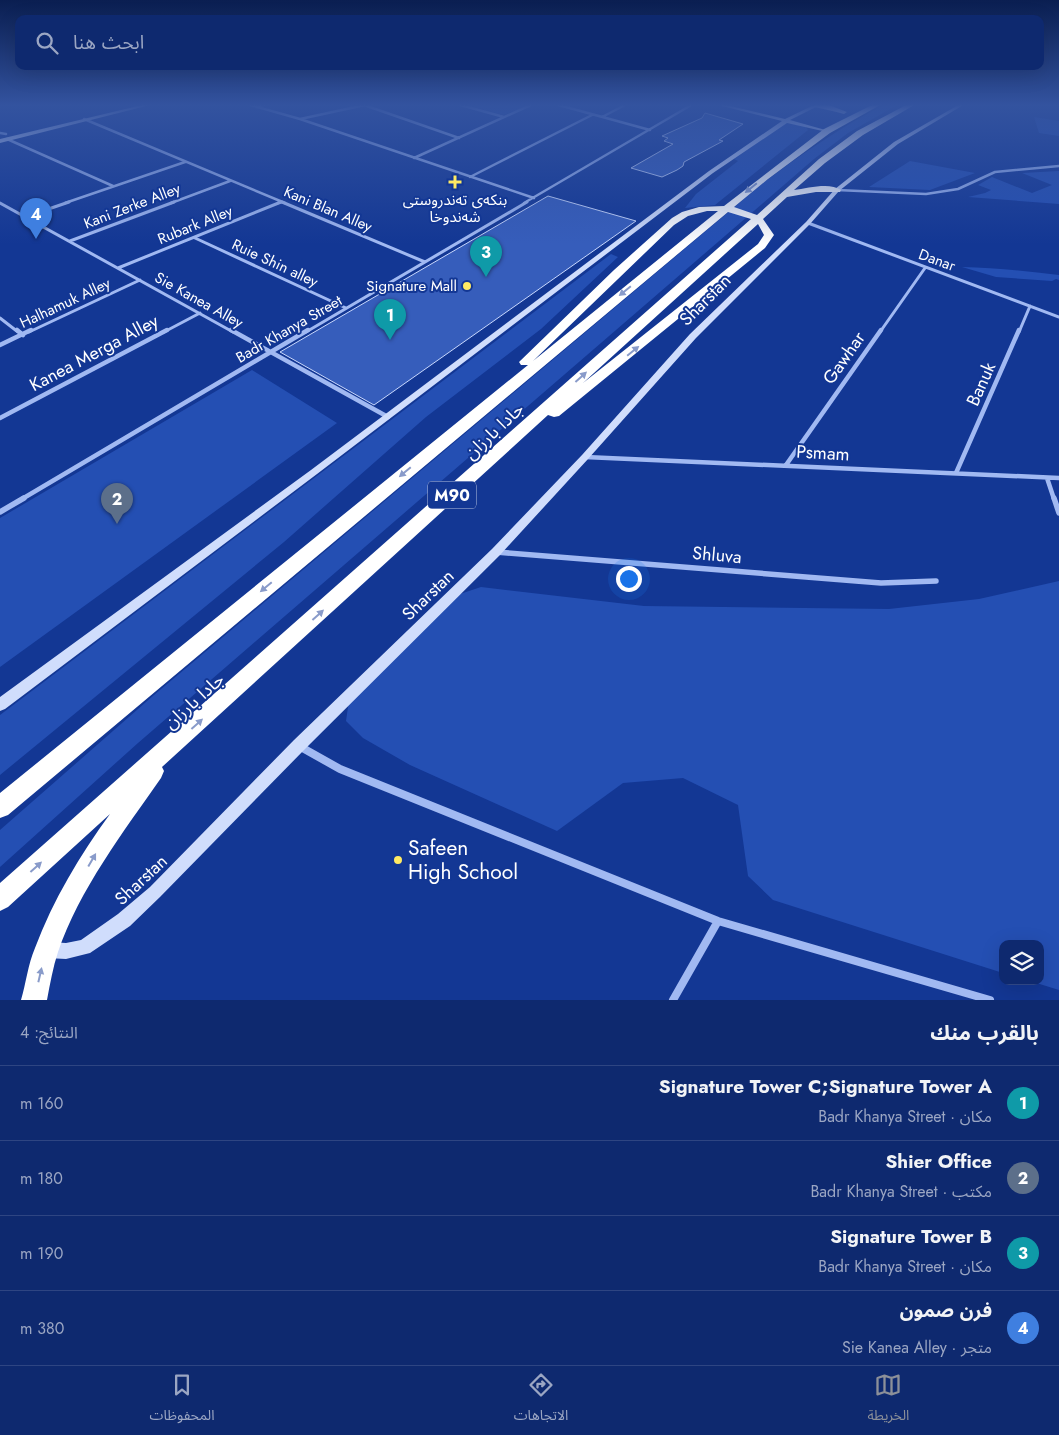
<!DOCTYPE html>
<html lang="ar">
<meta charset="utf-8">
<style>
:root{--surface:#0e296f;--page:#173174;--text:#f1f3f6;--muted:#9ba6c3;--line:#2e4582;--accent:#8c9099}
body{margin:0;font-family:Jost,"Noto Sans Arabic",sans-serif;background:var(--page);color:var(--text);direction:rtl}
.controls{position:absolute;right:15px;bottom:15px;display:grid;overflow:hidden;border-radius:10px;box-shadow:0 5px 20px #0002}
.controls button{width:45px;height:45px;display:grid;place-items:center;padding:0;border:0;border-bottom:1px solid var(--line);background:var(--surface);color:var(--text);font:25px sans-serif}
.you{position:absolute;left:628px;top:578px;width:18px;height:18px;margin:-12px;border:4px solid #fff;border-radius:50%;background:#1a73e8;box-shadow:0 0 0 8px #1a73e833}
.badge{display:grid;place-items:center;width:32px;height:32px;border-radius:50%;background:var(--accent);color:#fff;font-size:16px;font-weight:700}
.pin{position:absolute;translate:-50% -41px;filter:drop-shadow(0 1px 2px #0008)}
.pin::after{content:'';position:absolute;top:26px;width:18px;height:15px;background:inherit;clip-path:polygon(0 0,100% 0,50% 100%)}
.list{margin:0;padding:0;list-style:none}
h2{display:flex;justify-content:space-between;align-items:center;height:65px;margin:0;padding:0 20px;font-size:21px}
h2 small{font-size:16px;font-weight:400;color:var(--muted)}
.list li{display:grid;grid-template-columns:32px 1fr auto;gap:15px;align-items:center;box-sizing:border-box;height:75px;padding:0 20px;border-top:1px solid var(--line)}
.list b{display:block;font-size:19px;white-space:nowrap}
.list p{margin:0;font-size:16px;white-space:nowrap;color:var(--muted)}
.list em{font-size:16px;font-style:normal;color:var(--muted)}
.icon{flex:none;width:28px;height:28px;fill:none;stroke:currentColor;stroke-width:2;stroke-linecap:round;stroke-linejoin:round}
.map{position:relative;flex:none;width:1059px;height:1000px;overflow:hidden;direction:ltr}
.search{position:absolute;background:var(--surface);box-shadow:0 5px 20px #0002;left:15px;right:15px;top:15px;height:55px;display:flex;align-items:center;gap:12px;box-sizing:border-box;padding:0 18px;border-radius:10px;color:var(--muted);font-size:19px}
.sheet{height:365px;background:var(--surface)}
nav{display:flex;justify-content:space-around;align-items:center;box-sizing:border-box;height:70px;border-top:1px solid var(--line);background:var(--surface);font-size:14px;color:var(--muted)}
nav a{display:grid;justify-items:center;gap:2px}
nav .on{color:var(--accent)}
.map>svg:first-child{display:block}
.green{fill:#244fb3}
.building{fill:#365dbb;stroke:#c9d8fd}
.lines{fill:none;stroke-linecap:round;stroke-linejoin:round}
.minor-far4{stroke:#a1b9f2;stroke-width:2.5}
.minor-far3{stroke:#a1b9f2;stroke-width:3}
.minor-far2{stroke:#a1b9f2;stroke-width:4.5}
.minor-far1{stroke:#a1b9f2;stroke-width:5.5}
.minor{stroke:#a1b9f2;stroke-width:8}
.secondary{fill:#d0ddfc;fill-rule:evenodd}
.motorway{fill:#fff;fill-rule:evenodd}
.oneway{fill:#899bca}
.poi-dot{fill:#ffea63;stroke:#133794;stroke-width:2}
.labels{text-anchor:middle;stroke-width:4;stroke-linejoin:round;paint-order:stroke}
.far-poi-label{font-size:15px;fill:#fff;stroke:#133794}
.far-street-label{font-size:15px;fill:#fff;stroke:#133794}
.shield{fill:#133794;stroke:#b8c3df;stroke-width:1}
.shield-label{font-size:16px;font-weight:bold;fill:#fff}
.street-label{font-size:18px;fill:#fff;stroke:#133794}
.near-poi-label{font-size:21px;fill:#fff;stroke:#133794;text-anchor:start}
</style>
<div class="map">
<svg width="1059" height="1000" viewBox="0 0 1059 1000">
<rect width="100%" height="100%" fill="#133794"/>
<!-- green -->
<path class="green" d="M463 104H531L504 115Z
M886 104H899L848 133 814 159 138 743 0 867V830L154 695 763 183C802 154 842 126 886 104Z
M1034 117 1059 121V136L1039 133Z
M786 123 805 126 808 130 715 205 685 208 696 194 738 161 734 159Z
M910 161 975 173 930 190 869 187Z
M1059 171V204L968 197 985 193 991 190 978 185 992 177 1032 193 1052 185 1022 173Z
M611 254 618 257 541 329 426 417 284 542 0 775V715Z
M962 267C995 268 1026 271 1059 275V280L1056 279 1052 281 996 277Z
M252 370 337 423 0 667V518Z
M1059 581V990L1030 981H1040V944H1003V973L773 900 748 876 738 805 683 778 623 783 557 831 410 765 363 738 346 721 349 700 460 594 481 587 644 606 889 609 979 599Z"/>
<!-- building -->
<path class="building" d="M705 113 743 124 719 140 723 141 684 162 683 166 677 170 662 177 631 168 673 144 664 141 668 138 662 136 702 118Z
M548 196 636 221 374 405 280 352Z"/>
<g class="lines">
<!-- minor-far4 -->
<path class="minor-far4" d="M247 104 300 119 534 198
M457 104 504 117
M555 104 650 130
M364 105 459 138
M256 107 267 104
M602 117 627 104
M84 119 285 203
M300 119 365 105
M0 133 6 134
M7 139 113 186
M414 158 533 104
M470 177 592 115
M837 190 926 194 958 189 995 172 1059 166
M65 203 185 162
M171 203 230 181
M278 203 281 202
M524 203 693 104"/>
<!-- minor-far3 -->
<path class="minor-far3" d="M282 202 425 262
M0 203 233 332
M25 217 69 202
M808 223 1059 317
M195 238 346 308
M70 241 174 202
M118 268 281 202
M0 318 18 332
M29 332 140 280
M164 332 200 313
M306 332 527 202
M880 332 925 268
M1019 332 1030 306"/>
<!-- minor-far2 -->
<path class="minor-far2" d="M17 330 23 335
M231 330 388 417
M0 345 31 330
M0 418 167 330
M585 457 1059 478
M786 465 881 330
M956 473 1019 330
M1047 478 1054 499
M22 499 308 330"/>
<!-- minor-far1 -->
<path class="minor-far1" d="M1054 498 1059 513
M0 512 24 498
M496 552 881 583 936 581"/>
<!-- minor -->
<path class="minor" d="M299 746 340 769 718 921 990 1000
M673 1000 718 921"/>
<!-- secondary -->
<path class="secondary" d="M146 104H154L0 143V139Z
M714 104H722L785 119 816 104H822L790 120 829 131 827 132 787 123 713 173 317 474 5 709 0 711V697L311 470 709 171 782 121Z
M960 104H965L898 144 839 191 810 224 696 338 588 459 500 555 304 750 160 897 130 926 90 953 66 959 47 958 41 956 39 950 41 944 47 942 66 943 81 940 118 914 150 887 294 740 492 549 582 455 690 334 806 222 835 189 894 142Z"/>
<!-- motorway -->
<path class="motorway" d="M874 104H882L830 133 768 179 734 207 757 215 819 159 857 131 908 104H916L863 135 825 163 794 190C808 188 830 182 841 190L840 192H816L787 197 763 219 774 235 765 248 559 416 554 417 548 415 162 767 164 771 161 778C124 831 79 890 58 952 53 967 50 984 47 1000H21C26 983 28 964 35 948 53 900 80 855 110 814L8 907 0 911V883L751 219 728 212 8 815 0 818V793L528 365H521L519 362 614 270 672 218 682 212 699 207 724 206 824 129ZM707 211H718L533 361 674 225 688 216ZM758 224 764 235 758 244 583 383Z
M814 105H829L847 112 844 114C834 111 824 109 814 107Z"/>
</g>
<!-- one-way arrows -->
<defs><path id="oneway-solid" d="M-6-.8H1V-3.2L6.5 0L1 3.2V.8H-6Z" transform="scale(1.25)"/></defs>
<g class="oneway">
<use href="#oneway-solid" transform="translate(751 188) rotate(141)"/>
<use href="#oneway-solid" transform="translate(625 291) rotate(141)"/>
<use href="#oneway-solid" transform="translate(633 351) rotate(-39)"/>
<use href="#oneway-solid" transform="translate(581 377) rotate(-42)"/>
<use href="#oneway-solid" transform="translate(405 472) rotate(140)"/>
<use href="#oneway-solid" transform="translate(266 587) rotate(140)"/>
<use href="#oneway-solid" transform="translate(318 615) rotate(-42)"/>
<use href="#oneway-solid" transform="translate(197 724) rotate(-42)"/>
<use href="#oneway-solid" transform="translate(92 860) rotate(-60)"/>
<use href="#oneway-solid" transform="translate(36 867) rotate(-42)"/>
<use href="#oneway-solid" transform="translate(40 975) rotate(-77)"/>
</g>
<!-- sky -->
<linearGradient id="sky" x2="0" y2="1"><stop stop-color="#0a1e51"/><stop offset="0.43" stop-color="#33539f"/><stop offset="1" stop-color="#33539f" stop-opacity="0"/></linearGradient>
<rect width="1059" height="244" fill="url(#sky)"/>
<!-- markers -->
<g class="poi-dot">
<path d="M452.5 174.5h5v5h5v5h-5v5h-5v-5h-5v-5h5z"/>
<circle cx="467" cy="286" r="5"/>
<circle cx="398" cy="860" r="5"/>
</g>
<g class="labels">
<!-- far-poi labels -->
<g class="far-poi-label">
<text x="455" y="205">بنکەی تەندروستی<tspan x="455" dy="17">شەندوخا</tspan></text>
<text x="457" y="291" text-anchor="end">Signature Mall</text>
</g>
<!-- far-street labels -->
<g class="far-street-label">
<text transform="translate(132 206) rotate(-21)" y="5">Kani Zerke Alley</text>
<text transform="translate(328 209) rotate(23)" y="5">Kani Blan Alley</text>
<text transform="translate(195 225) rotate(-22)" y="5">Rubark Alley</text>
<text transform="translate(937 260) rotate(20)" y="5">Danar</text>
<text transform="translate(275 263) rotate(25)" y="5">Ruie Shin alley</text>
<text transform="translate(199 300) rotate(29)" y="5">Sie Kanea Alley</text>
<text transform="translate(65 303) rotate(-25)" y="5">Halhamuk Alley</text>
<text transform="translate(289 329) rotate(-30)" y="5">Badr Khanya Street</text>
</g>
<!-- shield labels -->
<rect class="shield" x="428" y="481.5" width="48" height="27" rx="4"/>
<g class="shield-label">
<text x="452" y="501">M90</text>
</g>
<!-- street labels -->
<g class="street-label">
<text transform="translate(705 300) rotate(-45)" y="6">Sharstan</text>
<text transform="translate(94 353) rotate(-28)" y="6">Kanea Merga Alley</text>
<text transform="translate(844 358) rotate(-55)" y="6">Gawhar</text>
<text transform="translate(981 384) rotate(-66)" y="6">Banuk</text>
<text transform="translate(494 431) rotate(-43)" y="6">جادا بارزان</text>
<text transform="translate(823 453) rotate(3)" y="6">Psmam</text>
<text transform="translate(717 555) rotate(5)" y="6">Shluva</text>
<text transform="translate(428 595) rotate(-44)" y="6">Sharstan</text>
<text transform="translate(194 701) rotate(-42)" y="6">جادا بارزان</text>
<text transform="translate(141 880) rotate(-43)" y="6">Sharstan</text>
</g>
<!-- near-poi labels -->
<g class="near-poi-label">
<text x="408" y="855">Safeen<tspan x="408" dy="24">High School</tspan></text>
</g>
</g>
</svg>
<div class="controls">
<button><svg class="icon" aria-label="layers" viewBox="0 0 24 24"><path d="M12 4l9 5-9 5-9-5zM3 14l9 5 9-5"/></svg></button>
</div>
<div class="you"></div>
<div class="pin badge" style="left:390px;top:340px;background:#0f9aa8">1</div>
<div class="pin badge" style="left:117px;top:524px;background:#5c6f8a">2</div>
<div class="pin badge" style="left:486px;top:277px;background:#0f9aa8">3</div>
<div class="pin badge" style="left:36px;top:239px;background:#3f7fe0">4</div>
<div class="search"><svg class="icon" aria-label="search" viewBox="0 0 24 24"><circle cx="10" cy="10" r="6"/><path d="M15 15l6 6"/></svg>ابحث هنا</div>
</div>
<section class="sheet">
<h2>بالقرب منك<small>النتائج: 4</small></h2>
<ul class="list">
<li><span class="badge" style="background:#0f9aa8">1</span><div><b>Signature Tower C;Signature Tower A</b><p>مكان · Badr Khanya Street</p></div><em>160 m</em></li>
<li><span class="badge" style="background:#5c6f8a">2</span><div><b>Shier Office</b><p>مكتب · Badr Khanya Street</p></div><em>180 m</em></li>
<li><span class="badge" style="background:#0f9aa8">3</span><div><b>Signature Tower B</b><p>مكان · Badr Khanya Street</p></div><em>190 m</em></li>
<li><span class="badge" style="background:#3f7fe0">4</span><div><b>فرن صمون</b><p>متجر · Sie Kanea Alley</p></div><em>380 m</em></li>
</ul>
</section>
<nav>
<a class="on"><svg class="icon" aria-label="map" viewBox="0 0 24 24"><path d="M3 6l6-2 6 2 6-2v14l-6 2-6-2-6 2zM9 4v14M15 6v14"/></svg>الخريطة</a>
<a><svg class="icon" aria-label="directions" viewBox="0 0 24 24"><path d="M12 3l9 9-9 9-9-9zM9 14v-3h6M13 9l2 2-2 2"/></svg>الاتجاهات</a>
<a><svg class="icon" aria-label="saved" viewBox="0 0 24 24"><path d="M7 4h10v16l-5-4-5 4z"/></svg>المحفوظات</a>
</nav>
